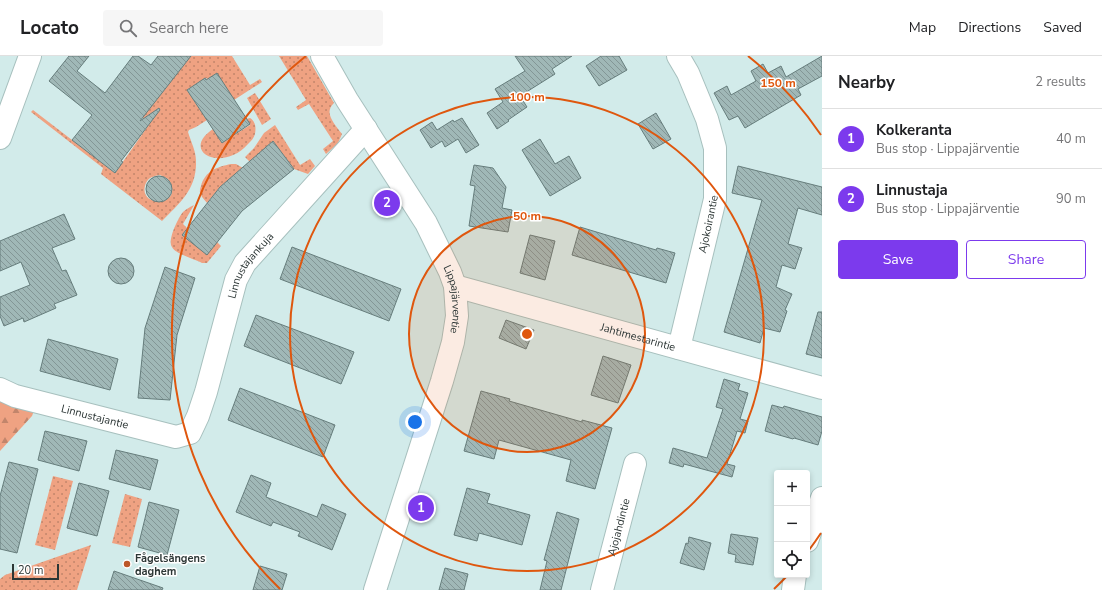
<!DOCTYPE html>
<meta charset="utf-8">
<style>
:root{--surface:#fff;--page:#f6f6f6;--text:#202124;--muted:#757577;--line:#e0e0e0;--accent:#7c3aed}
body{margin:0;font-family:"Nunito Sans",sans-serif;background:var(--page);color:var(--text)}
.controls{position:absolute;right:12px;bottom:12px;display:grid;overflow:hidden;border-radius:4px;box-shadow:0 2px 6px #0003}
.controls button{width:36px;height:36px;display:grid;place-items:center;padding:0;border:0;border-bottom:1px solid var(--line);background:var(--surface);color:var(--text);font:20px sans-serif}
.scale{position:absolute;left:12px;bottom:10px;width:47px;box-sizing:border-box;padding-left:4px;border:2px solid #2c3635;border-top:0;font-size:11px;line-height:14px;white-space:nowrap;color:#2c3635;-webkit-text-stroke:3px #fff;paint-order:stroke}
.you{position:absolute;left:415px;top:366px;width:14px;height:14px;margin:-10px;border:3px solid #fff;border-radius:50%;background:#1a73e8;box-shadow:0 0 0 6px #1a73e833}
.badge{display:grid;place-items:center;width:26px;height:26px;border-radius:50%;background:var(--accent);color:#fff;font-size:13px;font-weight:700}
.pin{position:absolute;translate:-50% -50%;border:2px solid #fff;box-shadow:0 1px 4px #0006}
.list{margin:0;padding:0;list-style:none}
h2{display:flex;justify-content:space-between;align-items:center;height:52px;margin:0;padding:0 16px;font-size:17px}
h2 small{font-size:13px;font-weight:400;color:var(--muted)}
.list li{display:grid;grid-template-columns:26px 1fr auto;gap:12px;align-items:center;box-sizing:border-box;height:60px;padding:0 16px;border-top:1px solid var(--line)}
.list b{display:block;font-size:15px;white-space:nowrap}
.list p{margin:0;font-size:13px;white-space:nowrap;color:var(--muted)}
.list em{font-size:13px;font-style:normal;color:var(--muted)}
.actions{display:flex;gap:8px;padding:12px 16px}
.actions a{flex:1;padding:9px 0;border:1px solid var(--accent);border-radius:4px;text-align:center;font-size:14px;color:var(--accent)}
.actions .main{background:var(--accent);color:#fff}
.icon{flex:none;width:22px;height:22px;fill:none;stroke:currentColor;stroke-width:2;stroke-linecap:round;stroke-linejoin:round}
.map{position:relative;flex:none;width:822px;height:534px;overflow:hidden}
header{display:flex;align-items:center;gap:24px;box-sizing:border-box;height:56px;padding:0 20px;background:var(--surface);border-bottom:1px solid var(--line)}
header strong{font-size:19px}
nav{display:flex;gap:22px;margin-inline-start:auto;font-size:14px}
.search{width:280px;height:36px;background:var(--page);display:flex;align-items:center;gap:10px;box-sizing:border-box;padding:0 14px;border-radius:4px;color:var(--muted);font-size:15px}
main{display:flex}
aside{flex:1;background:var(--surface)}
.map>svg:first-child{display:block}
.grass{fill:url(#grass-dots);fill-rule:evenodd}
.forest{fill:url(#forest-firs)}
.building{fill:url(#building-back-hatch);stroke:#667d7c}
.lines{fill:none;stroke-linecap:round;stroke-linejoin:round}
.minor-casing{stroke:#a7c0be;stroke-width:24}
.major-casing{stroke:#a7c0be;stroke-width:24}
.minor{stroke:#fff;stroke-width:22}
.major{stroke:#fff;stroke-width:22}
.ring{fill:none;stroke:#df570e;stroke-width:2}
.poi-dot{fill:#bc5627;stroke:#fff;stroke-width:1.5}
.labels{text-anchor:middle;stroke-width:3;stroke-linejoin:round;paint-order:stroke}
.street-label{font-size:11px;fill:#2c3635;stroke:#fff}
.poi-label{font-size:11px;font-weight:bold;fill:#2c3635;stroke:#fff;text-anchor:start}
.centre{fill:#df570e;stroke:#fff;stroke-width:2}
.ring-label{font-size:12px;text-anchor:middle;font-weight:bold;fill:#df570e;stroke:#fff;stroke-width:3;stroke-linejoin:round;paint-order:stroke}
</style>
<header>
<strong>Locato</strong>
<div class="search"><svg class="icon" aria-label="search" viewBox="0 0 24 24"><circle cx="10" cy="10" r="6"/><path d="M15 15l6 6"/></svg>Search here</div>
<nav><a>Map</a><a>Directions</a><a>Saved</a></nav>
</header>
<main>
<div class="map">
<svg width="822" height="534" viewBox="0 0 822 534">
<defs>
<pattern id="grass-dots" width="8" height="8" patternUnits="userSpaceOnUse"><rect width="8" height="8" fill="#efa282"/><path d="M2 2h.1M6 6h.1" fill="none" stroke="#c2856b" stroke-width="1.8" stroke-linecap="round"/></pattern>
<pattern id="forest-firs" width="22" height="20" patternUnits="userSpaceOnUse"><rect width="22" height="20" fill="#efa282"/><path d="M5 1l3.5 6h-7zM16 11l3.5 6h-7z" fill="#c2856b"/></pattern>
<pattern id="building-back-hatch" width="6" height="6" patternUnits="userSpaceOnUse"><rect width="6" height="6" fill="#a0b8b7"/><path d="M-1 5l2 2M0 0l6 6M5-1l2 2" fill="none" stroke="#839696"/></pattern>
</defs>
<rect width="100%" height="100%" fill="#d2ebea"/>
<!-- grass -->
<path class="grass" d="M191 0H232L250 29 260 23 262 26 234 44 206 22 187 34 207 64 196 71 189 74 188 76C191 86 196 95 196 105 197 133 180 147 162 165L101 118 103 112 31 56 33 54 115 117 150 67 116 41ZM160 119 168 123C187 151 135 153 146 127 149 121 154 120 160 119Z
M279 0H307L334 47C323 57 335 68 342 78L338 87 326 98 323 93 333 85 309 48 298 54 296 51 306 44Z
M255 37 271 63 262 69 247 42Z
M250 62C256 66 256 72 255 78 254 82 251 85 248 88 223 117 179 96 213 73L222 87 250 69 246 63Z
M275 69 300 109 310 103 315 110 308 118 294 113 273 85 250 106 245 101 254 92 264 77Z
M231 108H236L243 112 220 131 207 147C205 144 202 142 201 139 199 136 200 133 201 130 205 115 217 111 231 108Z
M194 149 183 168 187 172 182 179 207 198 217 186 221 190 207 207H202C195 203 175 198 172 191 167 185 178 162 183 156 186 153 190 151 194 149Z
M53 420 73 425 55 494 35 489Z
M125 438 142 443 130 491 112 487Z
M91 489 77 534H0V523L5 519Z"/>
<!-- forest -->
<path class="forest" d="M0 339 35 352 32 360 0 395Z"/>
<!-- building -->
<path class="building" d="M69 0H89L77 15 105 37 133 0H138L151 9 158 0H191L140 65 159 52 160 54 121 105 123 106 115 117 72 84 92 59 49 25Z
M515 0H572L552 13 555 18 520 40 527 51 508 64 509 65 497 73 487 57 503 46 495 33 525 15Z
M601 0H619L627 14 599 30 586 10Z
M822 0V20L798 33 801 39 745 72 738 60 729 64 714 37 727 30 731 39 756 25 751 15 763 8 768 17 781 10 786 21Z
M217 17 250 68 222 87 187 34 205 22 206 24Z
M656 57 671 83 653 93 638 68Z
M462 62 479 89 466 97 458 83 445 91 442 85 431 92 420 74 432 66 437 74 453 64 454 66Z
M540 83 555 108 569 100 581 122 550 140 522 94Z
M273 85 294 113 242 155 207 199 182 179 220 131Z
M474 109 493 112 506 131 502 152 512 154 508 176 469 170 475 130 470 129Z
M738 110 822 131V159L798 152 788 188 802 192 795 213 782 209 776 231 792 238 785 254 787 255 780 276 764 272 760 287 724 276 762 144 732 137Z
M146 133a13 13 0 1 1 26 0a13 13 0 1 1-26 0Z
M64 158 75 183 52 192 62 215 66 214 77 239 54 248 56 252 24 266 23 262 4 270 0 260V241L30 229 21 206 0 215V185Z
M580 171 656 194 657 192 675 197 666 227 572 199Z
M530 179 555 185 545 224 520 217Z
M292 191 401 233 389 265 280 223Z
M108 215a13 13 0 1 1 26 0a13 13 0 1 1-26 0Z
M165 211 195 222 177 279 170 344 138 342 145 272Z
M818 256H822V302L806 298Z
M256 259 354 296 341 328 244 290Z
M506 264 534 274 526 293 499 282Z
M48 283 118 303 110 334 40 315Z
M603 300 631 309 618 347 591 339Z
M724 323 740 328 738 334 748 337 740 363 748 365 745 377 737 375 727 408 735 410 732 421 684 408 683 411 669 407 673 392 707 402 723 353 716 351Z
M240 332 335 369 323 401 228 364Z
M481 335 510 343 509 345 582 366V364L612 372 595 433 566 425 571 404 499 384 494 403 464 395Z
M772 349 783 352 784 350 822 361V375L818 389 794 382 793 383 765 375Z
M45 375 87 385 79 415 38 404Z
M116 394 158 404 150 434 109 423Z
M9 406 38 413 17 497 0 493V440Z
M251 419 271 427 266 441 317 461 322 448 346 458 332 494 298 480 300 476 273 466 271 470 236 456Z
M79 427 109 435 97 480 67 472Z
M467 432 490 438 487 447 530 459 522 489 479 477 477 485 454 479Z
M149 446 179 454 167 499 138 491Z
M557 456 579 463 561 534H540L547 505 544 504Z
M731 478 758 482 753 509 735 506 736 499 728 497Z
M689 481 711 487 704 514 680 507 686 487 688 488Z
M260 510 287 518 282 534H253Z
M445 512 468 518 464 534H439Z
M114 515 163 532 162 534H108Z"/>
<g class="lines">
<!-- minor casing -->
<g class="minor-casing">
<g id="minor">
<path d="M678 0 688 17 707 63 715 92V143L679 292"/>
<path d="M0 82 30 0"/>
<path id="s1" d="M455 230 822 332"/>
<path id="s2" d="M0 333 15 340 176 381 190 377 198 360 206 336 236 224 245 207 366 73"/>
<path d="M807 485 822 442"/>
<path id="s3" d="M602 534 635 408"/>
<path d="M793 534 795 519"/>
</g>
</g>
<!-- major casing -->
<g class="major-casing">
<g id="major">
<path id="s4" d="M322 0 347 44 426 167 450 216 455 230 457 260 453 286 442 325 375 534"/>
</g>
</g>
<!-- minor -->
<use href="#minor" class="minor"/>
<!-- major -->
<use href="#major" class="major"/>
</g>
<!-- distance rings -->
<circle cx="527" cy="278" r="118" fill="#df570e" fill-opacity=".12"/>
<g class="ring">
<circle cx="527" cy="278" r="118"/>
<circle cx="527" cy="278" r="237"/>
<path d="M821 477A355 355 0 0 1 809 494M787 520A355 355 0 0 1 774 533M280 533A355 355 0 0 1 306 0M748 0A355 355 0 0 1 821 79"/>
</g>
<!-- markers -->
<circle class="poi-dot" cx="127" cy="508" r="4"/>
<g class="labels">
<!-- street labels -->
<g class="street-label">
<text transform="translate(708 168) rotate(-78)" y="4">Ajokoirantie</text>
<text dy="4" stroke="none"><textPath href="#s2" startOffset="377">Linnustajankuja</textPath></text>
<text dy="4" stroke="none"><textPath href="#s4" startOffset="279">Lippajärventie</textPath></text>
<text dy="4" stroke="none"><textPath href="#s1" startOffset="190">Jahtimestarintie</textPath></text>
<text dy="4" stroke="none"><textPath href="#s2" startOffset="99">Linnustajantie</textPath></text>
<text dy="4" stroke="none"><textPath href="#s3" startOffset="65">Ajojahdintie</textPath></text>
</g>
<!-- poi labels -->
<g class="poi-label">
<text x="135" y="506">Fågelsängens<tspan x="135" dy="13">daghem</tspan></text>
</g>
</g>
<circle cx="527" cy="278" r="6" class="centre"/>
<g class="ring-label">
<text x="778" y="31">150 m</text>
<text x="527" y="45">100 m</text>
<text x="527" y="164">50 m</text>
</g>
</svg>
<div class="controls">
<button>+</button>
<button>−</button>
<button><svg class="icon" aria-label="locate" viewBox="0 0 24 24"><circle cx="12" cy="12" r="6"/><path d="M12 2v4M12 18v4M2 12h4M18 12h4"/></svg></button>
</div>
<div class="scale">20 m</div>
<div class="you"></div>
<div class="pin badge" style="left:421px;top:452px">1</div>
<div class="pin badge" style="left:387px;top:147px">2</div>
</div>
<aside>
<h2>Nearby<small>2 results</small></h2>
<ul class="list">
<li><span class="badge">1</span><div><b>Kolkeranta</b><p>Bus stop · Lippajärventie</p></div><em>40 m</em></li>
<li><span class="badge">2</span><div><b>Linnustaja</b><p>Bus stop · Lippajärventie</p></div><em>90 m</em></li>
</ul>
<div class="actions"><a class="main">Save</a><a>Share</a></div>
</aside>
</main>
